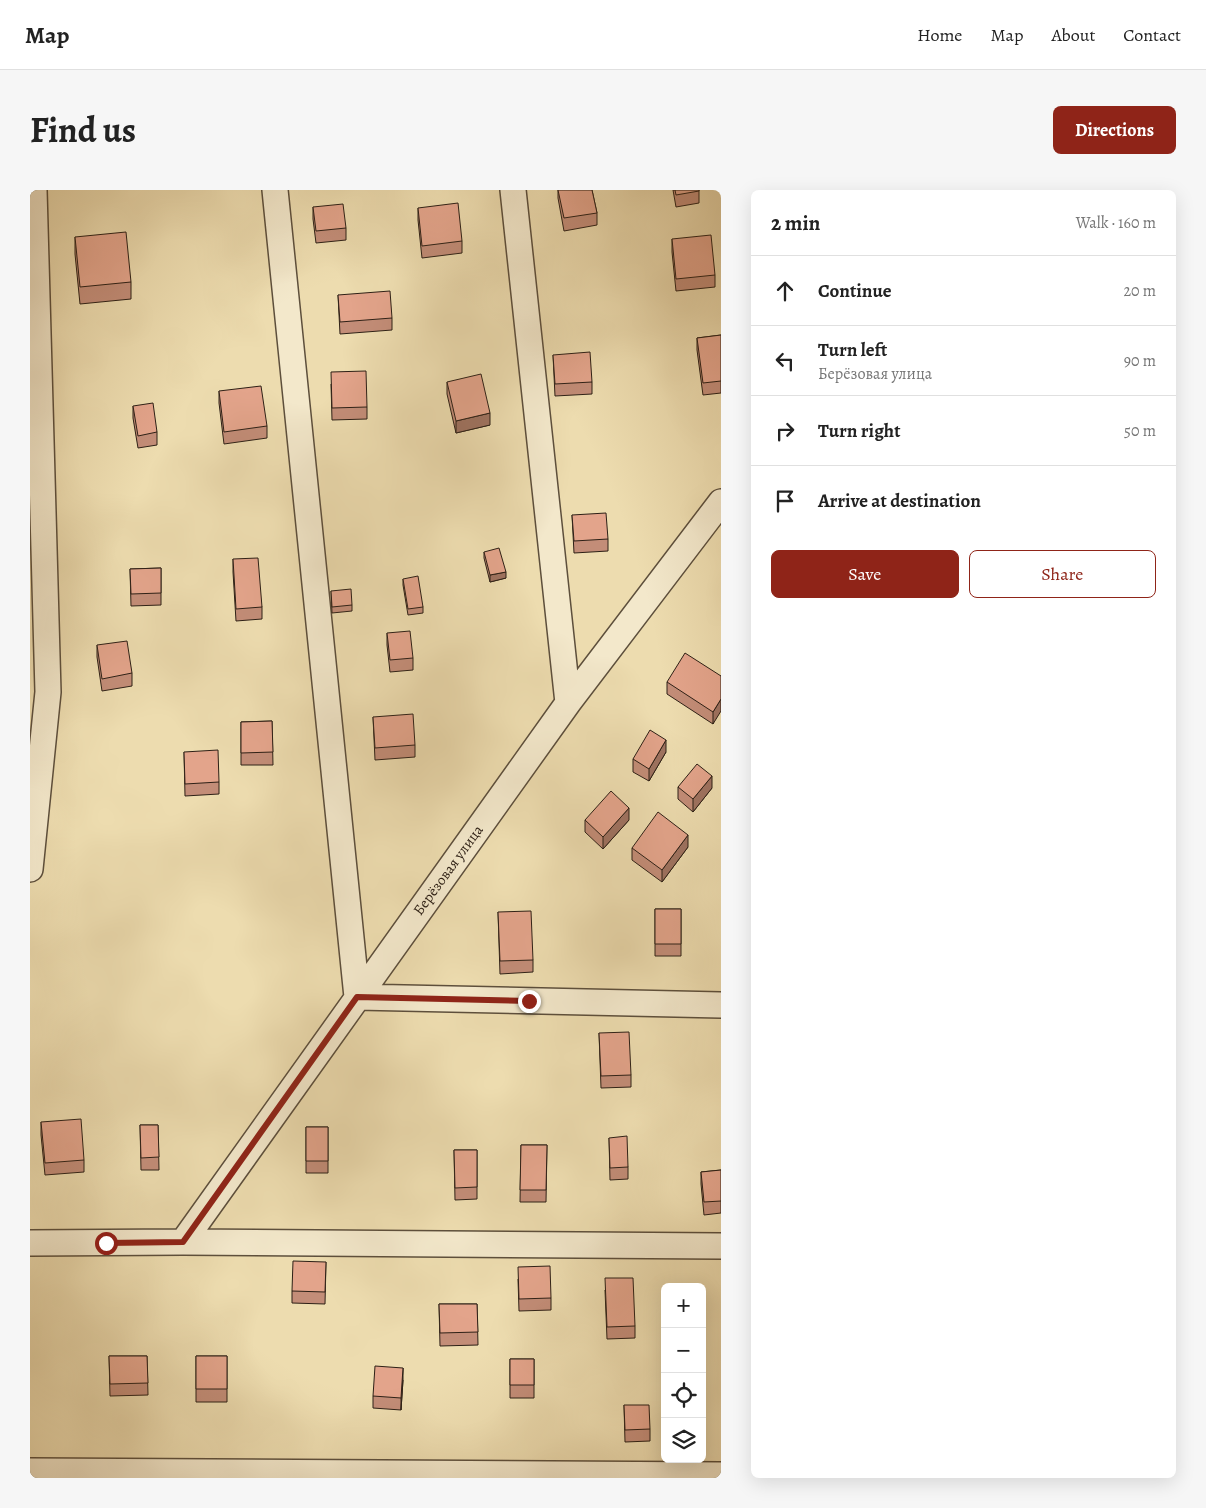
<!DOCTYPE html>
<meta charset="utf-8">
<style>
:root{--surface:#fff;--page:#f6f6f6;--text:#222;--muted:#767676;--line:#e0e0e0;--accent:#8f2418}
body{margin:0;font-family:Alegreya,serif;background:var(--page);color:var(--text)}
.controls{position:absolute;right:15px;bottom:15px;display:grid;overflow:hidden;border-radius:8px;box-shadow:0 5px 20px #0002}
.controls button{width:45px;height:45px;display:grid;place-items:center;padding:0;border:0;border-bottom:1px solid var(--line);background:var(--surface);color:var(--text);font:25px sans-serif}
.stop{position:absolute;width:15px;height:15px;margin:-11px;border:4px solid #8f2418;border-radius:50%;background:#fff}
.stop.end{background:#8f2418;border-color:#fff;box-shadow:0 1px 5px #0008}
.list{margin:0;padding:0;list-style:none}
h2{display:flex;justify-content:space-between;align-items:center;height:65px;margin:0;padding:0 20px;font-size:21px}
h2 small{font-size:16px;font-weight:400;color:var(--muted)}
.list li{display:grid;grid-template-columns:32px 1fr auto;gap:15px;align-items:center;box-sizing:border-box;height:70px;padding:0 20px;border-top:1px solid var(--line)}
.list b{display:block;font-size:19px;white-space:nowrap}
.list p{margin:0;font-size:16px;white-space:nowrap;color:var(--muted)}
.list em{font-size:16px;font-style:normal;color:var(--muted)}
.actions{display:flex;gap:10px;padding:15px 20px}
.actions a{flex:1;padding:11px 0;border:1px solid var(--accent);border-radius:8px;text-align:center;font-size:18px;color:var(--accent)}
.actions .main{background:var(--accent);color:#fff}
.icon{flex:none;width:28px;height:28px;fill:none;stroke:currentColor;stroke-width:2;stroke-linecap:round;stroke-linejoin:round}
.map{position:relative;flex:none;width:691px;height:1288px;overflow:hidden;border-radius:8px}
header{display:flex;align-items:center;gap:30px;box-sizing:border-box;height:70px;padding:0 25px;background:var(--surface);border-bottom:1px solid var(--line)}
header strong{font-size:24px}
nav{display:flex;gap:28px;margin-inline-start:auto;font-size:18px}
.intro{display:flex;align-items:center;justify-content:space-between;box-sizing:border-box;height:120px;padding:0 30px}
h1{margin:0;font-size:35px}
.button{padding:12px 22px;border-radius:8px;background:var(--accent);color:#fff;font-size:18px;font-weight:700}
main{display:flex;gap:30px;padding:0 30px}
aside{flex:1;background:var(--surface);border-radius:8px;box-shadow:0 5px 20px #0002}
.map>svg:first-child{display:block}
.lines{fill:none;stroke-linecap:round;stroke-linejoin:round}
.minor-casing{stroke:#5d4f3c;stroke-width:28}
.minor{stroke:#f3e8cb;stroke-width:25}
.wall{fill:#c38d78;stroke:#2d2016}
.shaded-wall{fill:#9f7361;stroke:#2d2016}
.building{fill:#e3a48b;stroke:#2d2016}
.route{stroke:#8f2418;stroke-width:6}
.labels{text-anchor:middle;stroke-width:4;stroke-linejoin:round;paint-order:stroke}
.street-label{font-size:15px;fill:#2d2016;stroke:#f3e8cb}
</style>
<header>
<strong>Map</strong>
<nav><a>Home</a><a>Map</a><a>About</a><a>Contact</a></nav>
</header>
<div class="intro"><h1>Find us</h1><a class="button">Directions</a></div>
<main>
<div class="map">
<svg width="691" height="1288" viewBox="0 0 691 1288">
<rect width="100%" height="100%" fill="#eddcaf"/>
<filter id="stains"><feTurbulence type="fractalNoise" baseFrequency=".004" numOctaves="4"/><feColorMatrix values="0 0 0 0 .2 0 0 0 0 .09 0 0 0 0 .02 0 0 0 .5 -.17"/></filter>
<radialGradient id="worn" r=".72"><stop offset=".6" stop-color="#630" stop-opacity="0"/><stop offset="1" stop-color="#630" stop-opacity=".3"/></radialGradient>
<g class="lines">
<!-- minor casing -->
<g class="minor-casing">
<path id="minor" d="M245 0 327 807 691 815
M483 0 538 513
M0 679 18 502 4 0
M153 1052 538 513 691 312
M0 1053 153 1052 691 1056
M0 1281 691 1285"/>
</g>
<!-- minor -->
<use href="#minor" class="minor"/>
</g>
<!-- wall -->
<path class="wall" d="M528 0H562L567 23V35L534 41 528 8Z
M643 0H669V13L646 17Z
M283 17 316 38V50L286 53 283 29Z
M388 18 432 51V63L392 68 388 30Z
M45 47 101 92V109L50 114 45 64Z
M642 49 685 85V97L646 101 642 62Z
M308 105 362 128V140L310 144Z
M691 145V203L673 205 667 160V148Z
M523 165 562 192V204L525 206Z
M417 192 460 235 426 243 417 204Z
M301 194 337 217V229L302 230Z
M189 201 237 236V248L194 254 189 213Z
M103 216 127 242V255L108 258 103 228Z
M542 325 578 349V361L544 363Z
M454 362 476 388 460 392 454 368Z
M203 369 232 417V429L206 431 203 382Z
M131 378V415L101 416 100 379Z
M373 389 393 417V423L378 425 373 395Z
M301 401 322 415V421L302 423Z
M357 443 383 468V480L360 482 357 455Z
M67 455 102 483V496L72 501 67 467Z
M691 486 683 534 637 504V492Z
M343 527 385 555V567L345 570Z
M242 531 243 575H211V532Z
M154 562 189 592V604L155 606Z
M636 562 619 591 603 582V569Z
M648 597 682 598 663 622 648 609Z
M555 630H599L573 659 555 642Z
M658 657 632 692 602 670V658Z
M625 719H651V766H625Z
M468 722 503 770V782L470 784Z
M569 843 601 885V897L571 898Z
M11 932 54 970V982L15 985 11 945Z
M110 935H128L129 980H111Z
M276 937H298V983H276Z
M579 948 598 977V989L580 990Z
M491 955H517L516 1012H490Z
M424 960H447V1009L425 1010Z
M691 980V1023L674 1025 671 994V982Z
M296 1072 295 1114 262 1113V1101Z
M488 1089 521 1108V1120L489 1121Z
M575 1100 605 1136V1148L577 1149Z
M409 1114H447L448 1155 410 1156Z
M79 1166H117L118 1205 80 1206Z
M166 1166H197V1212H166Z
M480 1169H504V1208H480Z
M373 1190 371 1220 343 1218V1206Z
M594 1215 620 1239V1251L595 1252Z"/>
<!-- shaded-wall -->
<path class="shaded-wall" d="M460 223V235L426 243V231Z
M476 382V388L460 392V385Z
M691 509V521L683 534V522Z
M636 550V562L619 591V579Z
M682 586V598L663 622V609Z
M599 618V630L573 659V647Z
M658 645V657L632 692V680Z
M373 1178V1190L371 1220V1208Z"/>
<!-- building -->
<path class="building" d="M528 0H562L567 23 534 28Z
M645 0H669V1L646 5Z
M428 13 432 51 392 56 388 18Z
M313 14 316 38 286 41 283 17Z
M96 42 101 92 50 97 45 47Z
M681 45 685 85 646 89 642 49Z
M360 101 362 128 310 132 308 105Z
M691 145V191L673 193 667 148Z
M560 162 562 192 525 194 523 165Z
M336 181 337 217 302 218 301 182Z
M451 184 460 223 426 231 417 192Z
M231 196 237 236 194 242 189 201Z
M123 213 127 242 108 246 103 216Z
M576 323 578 349 544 351 542 325Z
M469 358 476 382 460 385 454 362Z
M228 368 232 417 206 419 203 369Z
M131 378V403L101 404 100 379Z
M388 386 393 417 378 419 373 389Z
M321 399 322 415 302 417 301 401Z
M380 441 383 468 360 470 357 443Z
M97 451 102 483 72 489 67 455Z
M655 463 691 486V509L683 522 637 492Z
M383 524 385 555 345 558 343 527Z
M242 531 243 562 211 563V532Z
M620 540 636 550 619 579 603 569Z
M188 560 189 592 155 594 154 562Z
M667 574 682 586 663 609 648 597Z
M581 601 599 618 573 647 555 630Z
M628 622 658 645 632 680 602 658Z
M625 719H651V754H625Z
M501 721 503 770 470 771 468 722Z
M599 842 601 885 571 886 569 843Z
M51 929 54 970 15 973 11 932Z
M110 935H128L129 967 111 968Z
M276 937H298V971H276Z
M597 946 598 977 580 978 579 948Z
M491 955H517L516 1000H490Z
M424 960H447V997L425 998Z
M691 980V1011L674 1012 671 982Z
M263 1071 296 1072 295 1102 262 1101Z
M520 1076 521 1108 489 1109 488 1077Z
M575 1088H603L605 1136 577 1137Z
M409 1114H447L448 1142 410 1143Z
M79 1166H117L118 1193 80 1194Z
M166 1166H197V1199H166Z
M480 1169H504V1195H480Z
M345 1176 373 1178 371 1208 343 1206Z
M594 1215H619L620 1239 595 1240Z"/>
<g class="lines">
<!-- route -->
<path class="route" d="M76 1053 153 1052 327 807 499 811"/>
</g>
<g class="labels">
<!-- street labels -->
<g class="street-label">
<text transform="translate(418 680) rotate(-54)" y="5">Берёзовая улица</text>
</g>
</g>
<rect width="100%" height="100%" filter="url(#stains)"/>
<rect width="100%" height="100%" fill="url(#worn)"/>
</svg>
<div class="controls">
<button>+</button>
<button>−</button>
<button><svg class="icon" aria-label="locate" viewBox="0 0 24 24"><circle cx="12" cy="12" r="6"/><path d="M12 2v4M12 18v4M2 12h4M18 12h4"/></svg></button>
<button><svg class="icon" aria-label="layers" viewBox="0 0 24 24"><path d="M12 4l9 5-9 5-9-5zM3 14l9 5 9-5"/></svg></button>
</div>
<div class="stop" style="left:76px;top:1053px"></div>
<div class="stop end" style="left:499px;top:811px"></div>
</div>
<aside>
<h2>2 min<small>Walk · 160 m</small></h2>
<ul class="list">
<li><svg class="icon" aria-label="ahead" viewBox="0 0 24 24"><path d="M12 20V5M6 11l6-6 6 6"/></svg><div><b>Continue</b></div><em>20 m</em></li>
<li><svg class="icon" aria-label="left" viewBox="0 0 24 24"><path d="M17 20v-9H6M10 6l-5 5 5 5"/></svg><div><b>Turn left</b><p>Берёзовая улица</p></div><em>90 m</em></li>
<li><svg class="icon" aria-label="right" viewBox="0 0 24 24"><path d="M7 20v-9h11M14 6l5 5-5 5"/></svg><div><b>Turn right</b></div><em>50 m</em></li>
<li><svg class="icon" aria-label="arrive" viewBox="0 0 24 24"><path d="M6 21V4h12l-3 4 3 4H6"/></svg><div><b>Arrive at destination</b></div></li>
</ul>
<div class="actions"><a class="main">Save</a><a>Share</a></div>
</aside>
</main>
